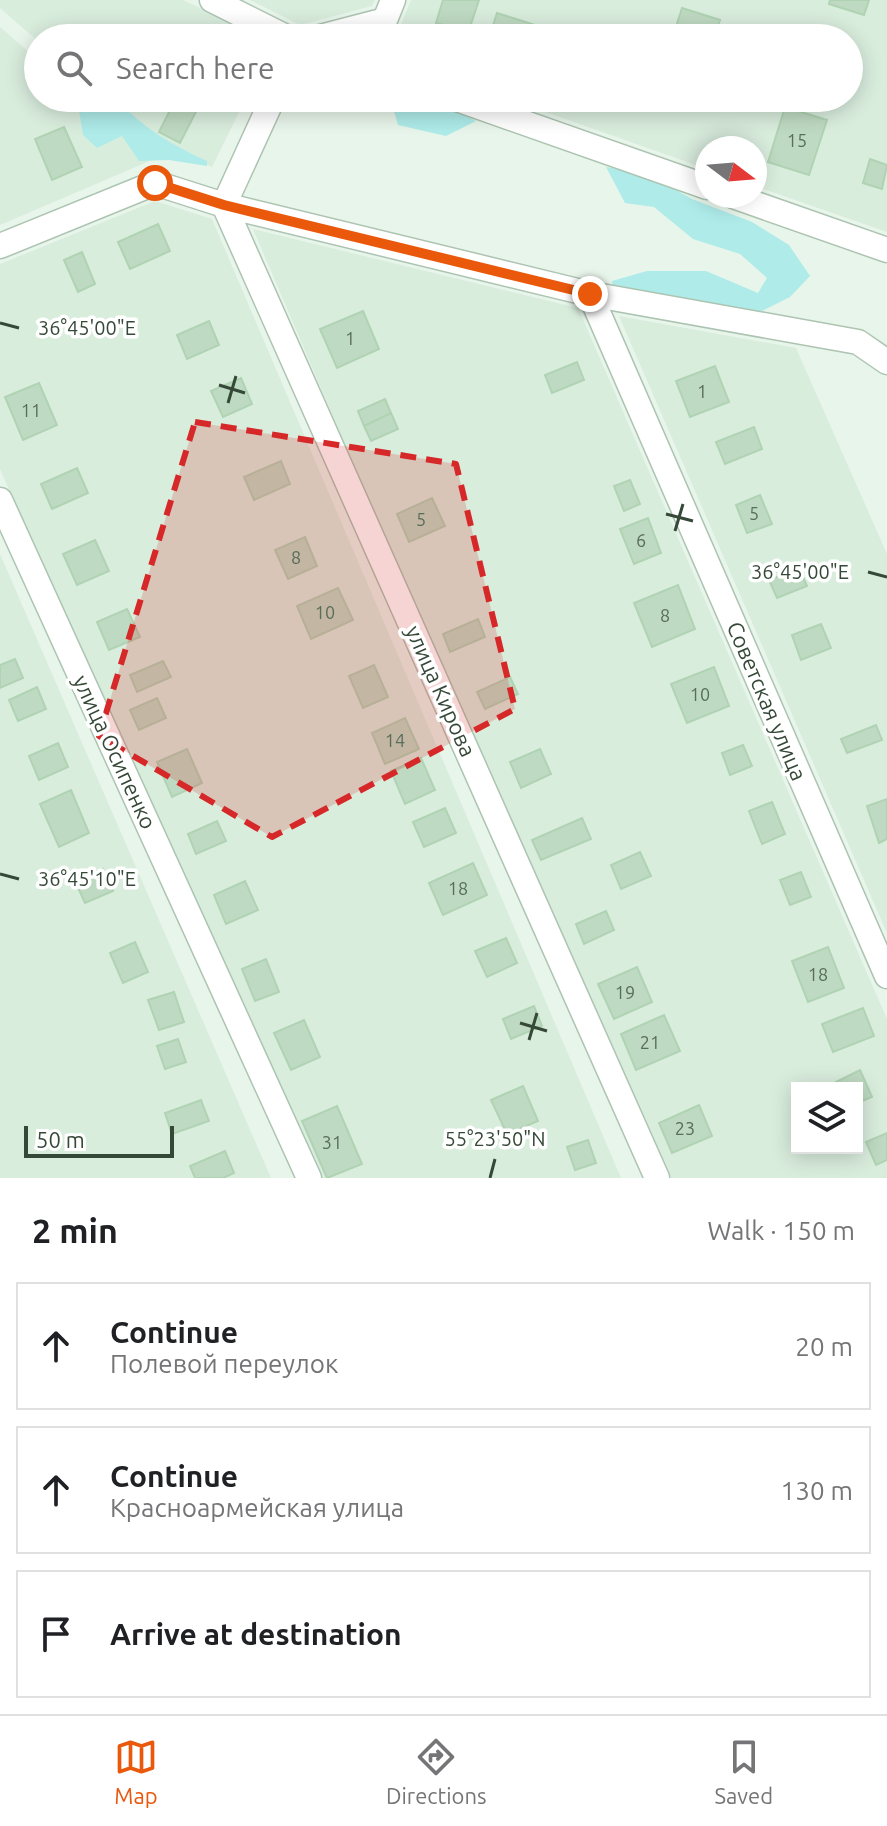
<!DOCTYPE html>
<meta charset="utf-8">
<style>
:root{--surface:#fff;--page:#f2f2f2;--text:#202124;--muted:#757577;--line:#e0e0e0;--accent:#ea580c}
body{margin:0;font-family:Ubuntu,sans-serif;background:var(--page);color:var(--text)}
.controls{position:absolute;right:24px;bottom:24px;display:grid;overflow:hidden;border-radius:0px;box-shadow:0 4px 20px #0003}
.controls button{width:72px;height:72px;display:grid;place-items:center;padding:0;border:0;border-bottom:2px solid var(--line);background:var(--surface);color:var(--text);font:40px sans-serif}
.compass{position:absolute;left:695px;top:136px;width:72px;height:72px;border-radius:50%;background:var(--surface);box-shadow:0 4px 20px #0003;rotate:106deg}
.scale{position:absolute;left:24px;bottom:20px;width:150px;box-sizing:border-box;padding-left:8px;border:4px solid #364938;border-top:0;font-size:22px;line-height:28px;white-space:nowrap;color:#364938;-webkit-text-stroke:6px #fff;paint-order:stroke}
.stop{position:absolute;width:24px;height:24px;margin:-18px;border:6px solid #ea580c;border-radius:50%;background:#fff}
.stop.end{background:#ea580c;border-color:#fff;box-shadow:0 2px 8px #0008}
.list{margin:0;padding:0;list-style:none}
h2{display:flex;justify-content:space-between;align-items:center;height:104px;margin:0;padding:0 32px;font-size:34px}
h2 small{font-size:26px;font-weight:400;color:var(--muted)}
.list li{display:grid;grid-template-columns:52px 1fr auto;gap:24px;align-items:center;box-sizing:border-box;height:128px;margin:0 16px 16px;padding:0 16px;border:2px solid var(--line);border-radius:0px}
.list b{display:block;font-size:30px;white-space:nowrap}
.list p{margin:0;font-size:26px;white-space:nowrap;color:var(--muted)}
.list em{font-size:26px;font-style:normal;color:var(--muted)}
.icon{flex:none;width:44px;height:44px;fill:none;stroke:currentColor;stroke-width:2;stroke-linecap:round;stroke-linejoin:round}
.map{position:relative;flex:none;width:887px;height:1178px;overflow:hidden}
.search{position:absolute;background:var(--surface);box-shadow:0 4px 20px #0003;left:24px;right:24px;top:24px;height:88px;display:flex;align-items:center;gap:20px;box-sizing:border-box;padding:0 28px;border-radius:44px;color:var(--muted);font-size:30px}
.sheet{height:536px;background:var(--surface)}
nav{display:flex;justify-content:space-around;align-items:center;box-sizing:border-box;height:112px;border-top:2px solid var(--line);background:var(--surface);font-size:22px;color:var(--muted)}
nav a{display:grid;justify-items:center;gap:4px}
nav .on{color:var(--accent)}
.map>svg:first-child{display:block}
.residential{fill:#d9eddd;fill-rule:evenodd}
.green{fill:#aeebe9}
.building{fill:#bfdac2;stroke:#afd3b3;stroke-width:2}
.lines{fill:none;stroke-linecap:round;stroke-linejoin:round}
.minor-casing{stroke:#acc4b1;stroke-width:27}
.minor{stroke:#fff;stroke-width:24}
.route{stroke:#ea580c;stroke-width:10}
.marked{fill:#d62828;fill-opacity:0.2;stroke:#d62828;stroke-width:6;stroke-dasharray:16 10;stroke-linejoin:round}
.ticks{fill:none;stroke:#364938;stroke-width:3}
.labels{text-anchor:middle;stroke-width:7;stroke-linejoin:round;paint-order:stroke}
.number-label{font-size:18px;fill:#586d5a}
.street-label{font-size:22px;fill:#364938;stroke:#fff}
.ticks-label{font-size:20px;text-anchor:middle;fill:#364938;stroke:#fff;stroke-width:7;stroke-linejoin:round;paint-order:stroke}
</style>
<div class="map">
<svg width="887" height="1178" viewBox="0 0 887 1178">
<rect width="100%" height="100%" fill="#e8f5ea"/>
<!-- residential -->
<path class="residential" d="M0 0H183L265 38H38V41L0 8Z
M250 0H375L372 6 300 25Z
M411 0H887V232L755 186V148H707V169L506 98H849V38H376L399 29Z
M0 27 38 60V98H83L159 157 0 225Z
M105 98H246L212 167 153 138Z
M155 201 212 219 621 1178H308L0 469V264Z
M253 229 578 308 887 1019V1178H658ZM797 1088H857V1148H797Z
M619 316 796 348 887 554V933Z
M0 554 271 1178H0Z"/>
<!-- green -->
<path class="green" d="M77 98H116C141 127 172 145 207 161V166L169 160 139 161 122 136 97 148 83 135Z
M390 98H435L476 121 446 136 398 125Z
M606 167 647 174 692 199 752 222 789 245 810 276 790 297 758 313 614 296 612 281 647 271H706L758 293 767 278 740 254 693 239 654 207 625 203Z"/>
<!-- building -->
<path class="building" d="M443 0H479L468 33 436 23Z
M830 0H869L864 15 829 4Z
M682 8 720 20 714 38 673 36Z
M497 13 535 25 531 38H489Z
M176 98H203L180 143 159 132Z
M649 98H684L681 108Z
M785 107 827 120 809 175 768 162Z
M64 127 82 167 52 180 35 139Z
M870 159 887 165 882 189 863 183Z
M158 224 170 251 130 269 118 242Z
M82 252 95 284 78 292 64 260Z
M363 311 379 349 337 368 320 329Z
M209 321 219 345 187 359 177 335Z
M577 362 584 380 552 393 545 375Z
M715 366 729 402 690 417 676 381Z
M241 378 252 404 223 417 211 391Z
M39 383 57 425 23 440 5 397Z
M385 399 391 413 364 426 358 411Z
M391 413 398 429 371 441 364 426Z
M754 427 762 449 725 464 716 442Z
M281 461 290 484 254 500 244 477Z
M77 468 88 493 52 509 41 484Z
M630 480 640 504 624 511 614 486Z
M760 495 772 524 747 533 736 505Z
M432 498 445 526 409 542 397 514Z
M648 518 661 553 634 564 620 529Z
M305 537 317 566 288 579 275 550Z
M95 540 109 571 77 585 63 554Z
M799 568 807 586 777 598 769 580Z
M678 585 695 629 652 647 634 603Z
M338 588 353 620 311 639 297 606Z
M127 609 140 637 109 650 97 622Z
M478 619 485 637 450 652 443 634Z
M821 624 831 648 801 660 792 635Z
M15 659 23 678 0 688V665Z
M163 661 171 677 137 692 130 675Z
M374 665 388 697 363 708 349 676Z
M714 667 729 706 687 723 671 684Z
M510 677 518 694 485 709 477 692Z
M37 687 46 709 18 721 9 700Z
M157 698 166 718 139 730 130 710Z
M405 718 419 749 385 764 372 733Z
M876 725 882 740 847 753 841 739Z
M58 743 68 767 39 780 29 756Z
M743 745 752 766 730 775 722 753Z
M187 749 202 783 172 797 157 762Z
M540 749 551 774 521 788 510 762Z
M421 758 435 790 405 804 391 771Z
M71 790 89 833 59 847 40 804Z
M887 799V839L879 843 867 806Z
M772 802 785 834 762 844 749 811Z
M445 808 456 833 424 847 413 822Z
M582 818 591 839 541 860 532 840Z
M217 821 226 841 196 854 188 834Z
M640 852 651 876 621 889 611 865Z
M473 863 487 895 443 915 429 883Z
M103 869 113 891 85 903 75 881Z
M801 872 811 897 790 905 780 880Z
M245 881 258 910 226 924 214 895Z
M606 911 614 930 584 944 576 924Z
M506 938 517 963 487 977 475 951Z
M135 942 148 972 123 983 110 953Z
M828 947 844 988 808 1002 792 961Z
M266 959 279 992 255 1001 242 969Z
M637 967 652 1002 614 1019 598 984Z
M174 992 184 1022 159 1030 148 1000Z
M534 1006 542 1026 511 1039 503 1019Z
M863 1008 874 1036 833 1052 822 1024Z
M664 1015 680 1051 636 1070 621 1034Z
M304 1020 320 1057 291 1070 274 1033Z
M178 1039 186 1062 165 1069 157 1046Z
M860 1070 872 1097 857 1103V1088H824Z
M523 1086 538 1121 507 1134 491 1100Z
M201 1100 209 1121 172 1134 165 1113Z
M699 1105 712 1136 672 1153 659 1123Z
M337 1106 362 1164 327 1178 302 1121Z
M887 1133V1160L876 1165 866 1142Z
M588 1140 596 1163 575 1170 567 1147Z
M225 1151 234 1173 223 1178H195L190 1166Z"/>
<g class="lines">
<!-- minor casing -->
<g class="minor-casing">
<path id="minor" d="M212 0 288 38
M316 38 385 20 393 0
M454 98 707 187
M733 196 887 250
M224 205 657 1178
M224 205 590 294 858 342 887 362
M0 246 155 183 224 205 273 98
M590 294 887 976
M0 500 309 1178"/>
</g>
<!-- minor -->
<use href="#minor" class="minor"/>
</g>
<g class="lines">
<!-- route -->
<path class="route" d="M155 183 224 205 590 294"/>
</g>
<!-- marked area -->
<path class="marked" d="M195 422 456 464 515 709 272 837 99 736Z"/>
<!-- ticks -->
<path class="ticks" d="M0 323 19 328M219 385 245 393M228 403 236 376M666 514 693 521M675 531 683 504M868 572 887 577M0 874 19 879M520 1023 547 1031M529 1040 537 1013M490 1178 495 1159"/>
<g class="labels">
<!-- number labels -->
<g class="number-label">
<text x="797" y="147">15</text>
<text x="350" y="345">1</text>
<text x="702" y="398">1</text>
<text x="31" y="417">11</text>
<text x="754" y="520">5</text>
<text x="421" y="526">5</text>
<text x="641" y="547">6</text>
<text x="296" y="564">8</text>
<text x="325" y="619">10</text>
<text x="665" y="622">8</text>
<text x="700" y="701">10</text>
<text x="395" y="747">14</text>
<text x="458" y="895">18</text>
<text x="818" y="981">18</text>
<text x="625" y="999">19</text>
<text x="650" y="1049">21</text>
<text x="685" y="1135">23</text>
<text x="332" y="1149">31</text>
</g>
<!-- street labels -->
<g class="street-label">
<text transform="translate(441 691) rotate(66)" y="8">улица Кирова</text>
<text transform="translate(767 701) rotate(67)" y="8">Советская улица</text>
<text transform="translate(115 752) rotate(65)" y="8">улица Осипенко</text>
</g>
</g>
<g class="ticks-label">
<text x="87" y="335">36°45'00"E</text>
<text x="800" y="579">36°45'00"E</text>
<text x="87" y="886">36°45'10"E</text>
<text x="495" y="1146">55°23'50"N</text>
</g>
</svg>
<div class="controls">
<button><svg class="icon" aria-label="layers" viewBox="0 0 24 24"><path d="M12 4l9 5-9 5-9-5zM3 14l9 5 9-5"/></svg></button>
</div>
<svg class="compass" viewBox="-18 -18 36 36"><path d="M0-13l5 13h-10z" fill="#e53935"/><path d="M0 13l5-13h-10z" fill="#757577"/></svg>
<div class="scale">50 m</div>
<div class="stop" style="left:155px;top:183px"></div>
<div class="stop end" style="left:590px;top:294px"></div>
<div class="search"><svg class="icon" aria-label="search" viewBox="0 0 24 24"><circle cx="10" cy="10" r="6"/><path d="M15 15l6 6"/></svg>Search here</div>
</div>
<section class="sheet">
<h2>2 min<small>Walk · 150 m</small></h2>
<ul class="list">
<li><svg class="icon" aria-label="ahead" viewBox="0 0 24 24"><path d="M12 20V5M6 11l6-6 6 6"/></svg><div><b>Continue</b><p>Полевой переулок</p></div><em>20 m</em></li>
<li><svg class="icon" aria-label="ahead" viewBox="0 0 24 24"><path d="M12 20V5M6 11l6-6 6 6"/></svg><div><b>Continue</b><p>Красноармейская улица</p></div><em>130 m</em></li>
<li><svg class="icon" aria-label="arrive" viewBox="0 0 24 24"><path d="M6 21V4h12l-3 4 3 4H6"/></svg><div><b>Arrive at destination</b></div></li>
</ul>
</section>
<nav>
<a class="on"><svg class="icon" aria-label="map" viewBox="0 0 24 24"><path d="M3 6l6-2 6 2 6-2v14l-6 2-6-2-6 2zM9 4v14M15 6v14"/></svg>Map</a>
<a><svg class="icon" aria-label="directions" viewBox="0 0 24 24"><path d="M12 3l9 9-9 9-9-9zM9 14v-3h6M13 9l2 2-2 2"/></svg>Directions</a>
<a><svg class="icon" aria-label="saved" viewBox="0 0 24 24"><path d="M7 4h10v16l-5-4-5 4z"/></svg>Saved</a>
</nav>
